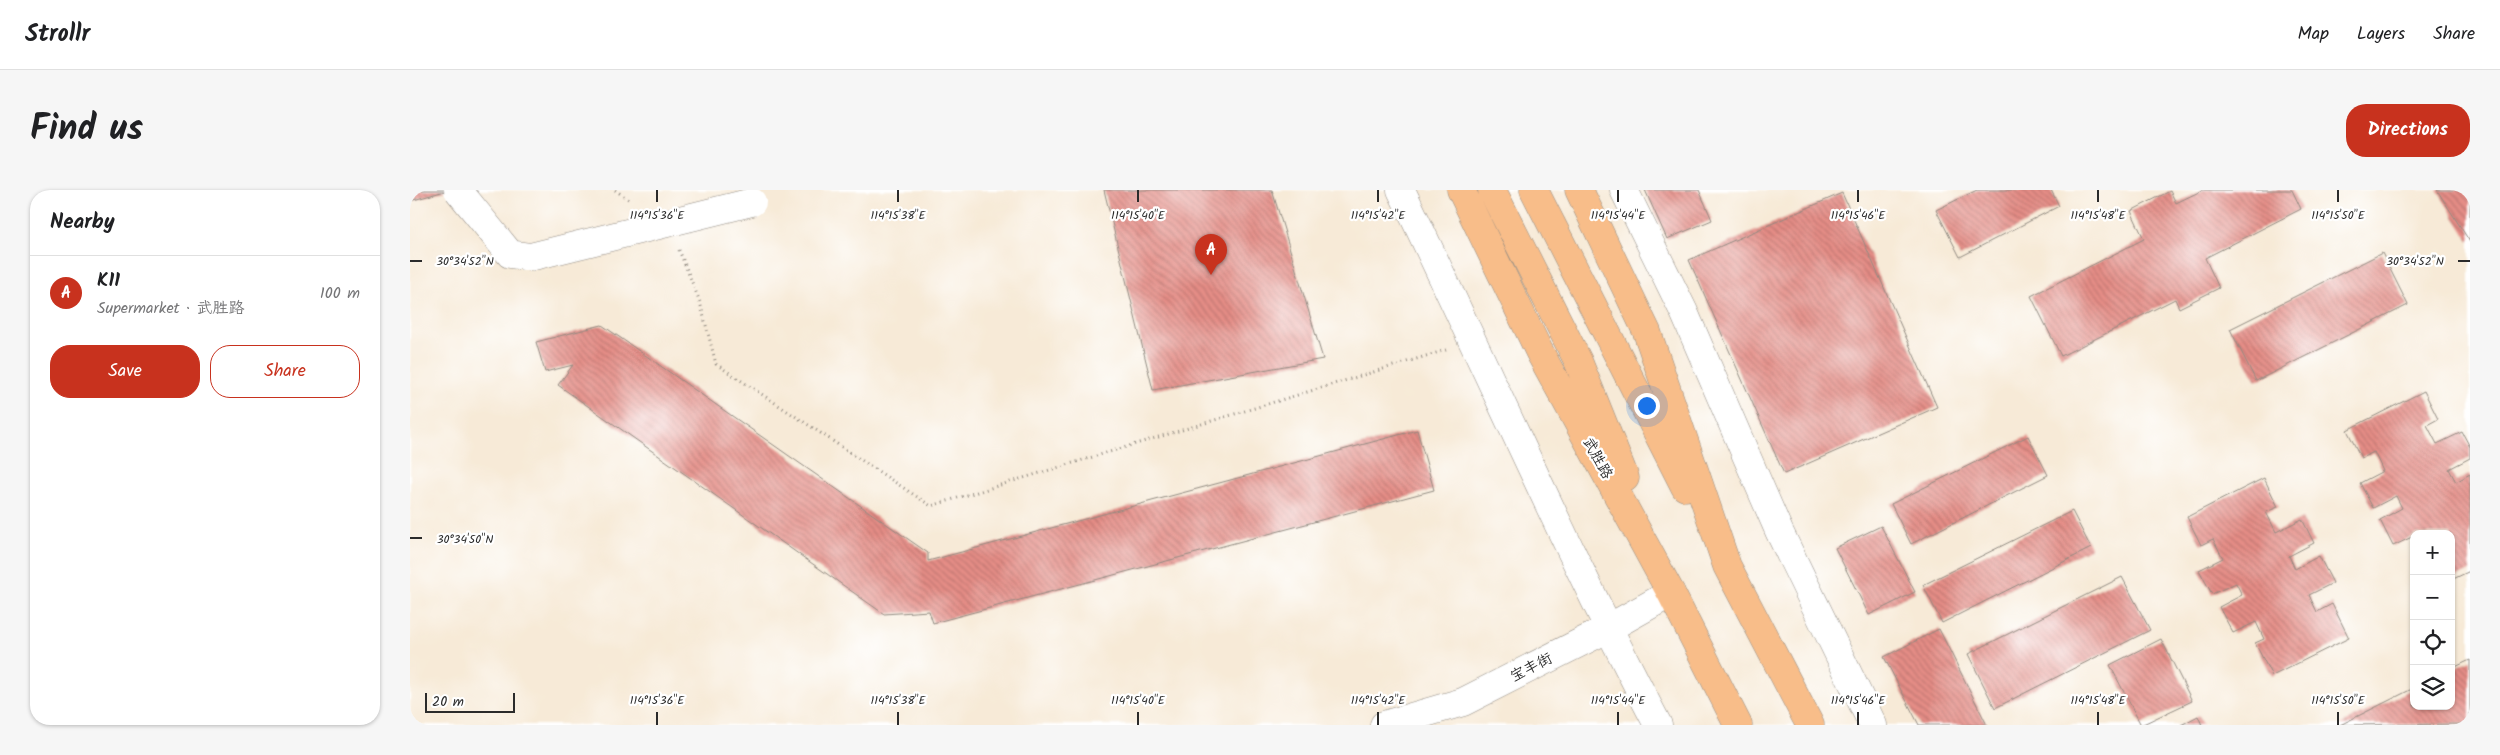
<!DOCTYPE html>
<meta charset="utf-8">
<style>
:root{--surface:#fff;--page:#f6f6f6;--text:#202124;--muted:#757577;--line:#e0e0e0;--accent:#c8321e}
body{margin:0;font-family:Kalam,"LXGW WenKai TC",sans-serif;background:var(--page);color:var(--text)}
.controls{position:absolute;right:15px;bottom:15px;display:grid;overflow:hidden;border-radius:10px;box-shadow:0 1px 4px #0004}
.controls button{width:45px;height:45px;display:grid;place-items:center;padding:0;border:0;border-bottom:1px solid var(--line);background:var(--surface);color:var(--text);font:25px sans-serif}
.scale{position:absolute;left:15px;bottom:12px;width:90px;box-sizing:border-box;padding-left:5px;border:2px solid #2b2b2b;border-top:0;font-size:14px;line-height:18px;white-space:nowrap;color:#2b2b2b;-webkit-text-stroke:4px #fff;paint-order:stroke}
.you{position:absolute;left:1236px;top:215px;width:18px;height:18px;margin:-12px;border:4px solid #fff;border-radius:50%;background:#1a73e8;box-shadow:0 0 0 8px #1a73e833}
.badge{display:grid;place-items:center;width:32px;height:32px;border-radius:50%;background:var(--accent);color:#fff;font-size:16px;font-weight:700}
.pin{position:absolute;translate:-50% -41px;filter:drop-shadow(0 1px 2px #0008)}
.pin::after{content:'';position:absolute;top:26px;width:18px;height:15px;background:inherit;clip-path:polygon(0 0,100% 0,50% 100%)}
.list{margin:0;padding:0;list-style:none}
h2{display:flex;justify-content:space-between;align-items:center;height:65px;margin:0;padding:0 20px;font-size:21px}
h2 small{font-size:16px;font-weight:400;color:var(--muted)}
.list li{display:grid;grid-template-columns:32px 1fr auto;gap:15px;align-items:center;box-sizing:border-box;height:75px;padding:0 20px;border-top:1px solid var(--line)}
.list b{display:block;font-size:19px;white-space:nowrap}
.list p{margin:0;font-size:16px;white-space:nowrap;color:var(--muted)}
.list em{font-size:16px;font-style:normal;color:var(--muted)}
.actions{display:flex;gap:10px;padding:15px 20px}
.actions a{flex:1;padding:11px 0;border:1px solid var(--accent);border-radius:20px;text-align:center;font-size:18px;color:var(--accent)}
.actions .main{background:var(--accent);color:#fff}
.icon{flex:none;width:28px;height:28px;fill:none;stroke:currentColor;stroke-width:2;stroke-linecap:round;stroke-linejoin:round}
.map{position:relative;flex:none;width:2060px;height:535px;overflow:hidden;border-radius:20px}
header{display:flex;align-items:center;gap:30px;box-sizing:border-box;height:70px;padding:0 25px;background:var(--surface);border-bottom:1px solid var(--line)}
header strong{font-size:24px}
nav{display:flex;gap:28px;margin-inline-start:auto;font-size:18px}
.intro{display:flex;align-items:center;justify-content:space-between;box-sizing:border-box;height:120px;padding:0 30px}
h1{margin:0;font-size:35px}
.button{padding:12px 22px;border-radius:20px;background:var(--accent);color:#fff;font-size:18px;font-weight:700}
main{display:flex;gap:30px;padding:0 30px}
aside{flex:1;background:var(--surface);border-radius:20px;box-shadow:0 1px 4px #0004}
.map>svg:first-child{display:block}
.building{fill:url(#building-back-hatch)}
.lines{fill:none;stroke-linecap:round;stroke-linejoin:round}
.minor-casing{stroke:#918a81;stroke-width:29}
.major-casing{stroke:#918a81;stroke-width:29}
.path{stroke:#918a81;stroke-width:3;stroke-dasharray:1 4;stroke-linecap:butt}
.minor{stroke:#fff;stroke-width:28}
.major{stroke:#f8bd89;stroke-width:28}
.minor-bridge-casing{stroke:#918a81;stroke-width:29;stroke-linecap:butt}
.minor-bridge{stroke:#fff;stroke-width:28}
.ticks{fill:none;stroke:#2b2b2b;stroke-width:2}
.labels{text-anchor:middle;stroke-width:4.5;stroke-linejoin:round;paint-order:stroke}
.street-label{font-size:15px;fill:#2b2b2b;stroke:#fff}
.ticks-label{font-size:12px;text-anchor:middle;fill:#2b2b2b;stroke:#fff;stroke-width:4.5;stroke-linejoin:round;paint-order:stroke}
</style>
<header>
<strong>Strollr</strong>
<nav><a>Map</a><a>Layers</a><a>Share</a></nav>
</header>
<div class="intro"><h1>Find us</h1><a class="button">Directions</a></div>
<main>
<aside>
<h2>Nearby<small></small></h2>
<ul class="list">
<li><span class="badge">A</span><div><b>K11</b><p>Supermarket · 武胜路</p></div><em>100 m</em></li>
</ul>
<div class="actions"><a class="main">Save</a><a>Share</a></div>
</aside>
<div class="map">
<svg width="2060" height="535" viewBox="0 0 2060 535">
<defs>
<pattern id="building-back-hatch" width="6" height="6" patternUnits="userSpaceOnUse" patternTransform="scale(1.25)"><rect width="6" height="6" fill="#e58d86"/><path d="M-1 5l2 2M0 0l6 6M5-1l2 2" fill="none" stroke="#ba736e"/></pattern>
</defs>
<rect width="100%" height="100%" fill="#fff"/>
<filter id="ink" filterUnits="userSpaceOnUse"><feTurbulence type="fractalNoise" baseFrequency=".02" numOctaves="2"/><feDisplacementMap in="SourceGraphic" scale="10" xChannelSelector="R" yChannelSelector="G"/><feConvolveMatrix kernelMatrix="1 2 1 2 8 2 1 2 1" color-interpolation-filters="sRGB"/></filter>
<filter id="wash" filterUnits="userSpaceOnUse"><feTurbulence type="fractalNoise" baseFrequency=".0096" numOctaves="4" result="noise"/><feDisplacementMap in="SourceGraphic" scale="20" xChannelSelector="R" yChannelSelector="G"/><feGaussianBlur stdDeviation="1.12" result="paint"/><feColorMatrix in="noise" values="0 0 0 0 0 0 0 0 0 0 0 0 0 0 0 0 0 1.4 0 .05"/><feComposite in="paint" operator="in"/></filter>
<g filter="url(#wash)">
<rect width="100%" height="100%" fill="#f7ead7"/>
<g id="blocks">
<!-- building -->
<path class="building" d="M0 0H35V1L0 11Z
M694 0H862L913 169 743 200Z
M1235 0H1289L1302 30 1257 49Z
M1567 0H1641L1649 16 1550 67 1526 20Z
M1793 0H1882L1891 19 1795 68 1809 98 1769 118 1765 109 1651 166 1621 106 1734 49 1721 21 1760 1 1766 13Z
M2027 0H2060V52Z
M1432 3 1527 217 1374 284 1279 70Z
M1972 63 1998 115 1846 191 1820 139Z
M192 135 518 363V371L1007 240 1024 300 523 433 519 421 474 424 148 195 163 175 135 182 126 152Z
M2014 201 2028 229 2017 235 2027 254 2052 242 2060 257V268L2039 279 2046 292 2060 284V381L2041 390V344H2004V346L1983 356 1970 330 1992 318 1986 306 1963 318 1950 293 1973 281 1964 262 1951 268 1937 240Z
M1618 246 1638 285 1501 354 1481 314Z
M1854 288 1868 317 1856 322 1866 342 1892 329 1904 353 1879 366 1885 379 1909 366 1923 393 1899 405 1907 422 1922 414 1939 448 1862 486 1845 453 1854 449 1846 432 1823 443 1809 417 1832 405 1826 393 1802 404 1789 380 1813 368 1803 349 1791 355 1777 327Z
M1662 321 1681 358 1532 433 1513 395Z
M1471 336 1505 402 1459 425 1425 358Z
M1712 387 1740 440 1585 518 1558 464Z
M1529 439 1577 535H1509L1474 467Z
M1751 449 1782 511 1731 535 1700 475Z
M2060 470V534L1930 535 2004 498V516H2041V479Z
M1788 526 1792 535H1771Z"/>
</g>
</g>
<g filter="url(#ink)">
<use href="#blocks" fill-opacity="0" stroke="#918a81" stroke-width="1"/>
<g class="lines">
<!-- minor casing -->
<g class="minor-casing">
<path id="minor" d="M991 0C1077 178 1156 360 1248 535
M1214 0 1274 122 1369 341 1463 535
M974 535 1053 512 1197 439 1261 403"/>
</g>
<!-- major casing -->
<g class="major-casing">
<path id="major" d="M1051 0 1129 161 1261 403 1328 535
M1082 0 1168 171 1215 288
M1124 0 1275 297
M1169 0 1237 142 1317 376 1400 535"/>
</g>
<!-- path -->
<path class="path" d="M205 0 221 11
M269 60 290 112 306 174 521 316 1036 160"/>
<!-- minor -->
<use href="#minor" class="minor"/>
<!-- major -->
<use href="#major" class="major"/>
<!-- minor-bridge casing -->
<g class="minor-bridge-casing">
<path id="minor-bridge" d="M48 0 100 64 120 67 342 12"/>
</g>
<!-- minor-bridge -->
<use href="#minor-bridge" class="minor-bridge"/>
</g>
</g>
<!-- ticks -->
<path class="ticks" d="M247 0V12M488 0V12M728 0V12M968 0V12M1208 0V12M1448 0V12M1688 0V12M1928 0V12M0 71H12M2048 71H2060M0 348H12M247 522V535M488 522V535M728 522V535M968 522V535M1208 522V535M1448 522V535M1688 522V535M1928 522V535"/>
<g class="labels">
<!-- street labels -->
<g class="street-label">
<text transform="translate(1188 268) rotate(61)" y="5">武胜路</text>
<text transform="translate(1121 477) rotate(-27)" y="5">宝丰街</text>
</g>
</g>
<g class="ticks-label">
<text x="247" y="29">114°15'36"E</text>
<text x="488" y="29">114°15'38"E</text>
<text x="728" y="29">114°15'40"E</text>
<text x="968" y="29">114°15'42"E</text>
<text x="1208" y="29">114°15'44"E</text>
<text x="1448" y="29">114°15'46"E</text>
<text x="1688" y="29">114°15'48"E</text>
<text x="1928" y="29">114°15'50"E</text>
<text x="55" y="75">30°34'52"N</text>
<text x="2005" y="75">30°34'52"N</text>
<text x="55" y="353">30°34'50"N</text>
<text x="247" y="514">114°15'36"E</text>
<text x="488" y="514">114°15'38"E</text>
<text x="728" y="514">114°15'40"E</text>
<text x="968" y="514">114°15'42"E</text>
<text x="1208" y="514">114°15'44"E</text>
<text x="1448" y="514">114°15'46"E</text>
<text x="1688" y="514">114°15'48"E</text>
<text x="1928" y="514">114°15'50"E</text>
</g>
</svg>
<div class="controls">
<button>+</button>
<button>−</button>
<button><svg class="icon" aria-label="locate" viewBox="0 0 24 24"><circle cx="12" cy="12" r="6"/><path d="M12 2v4M12 18v4M2 12h4M18 12h4"/></svg></button>
<button><svg class="icon" aria-label="layers" viewBox="0 0 24 24"><path d="M12 4l9 5-9 5-9-5zM3 14l9 5 9-5"/></svg></button>
</div>
<div class="scale">20 m</div>
<div class="you"></div>
<div class="pin badge" style="left:801px;top:85px">A</div>
</div>
</main>
